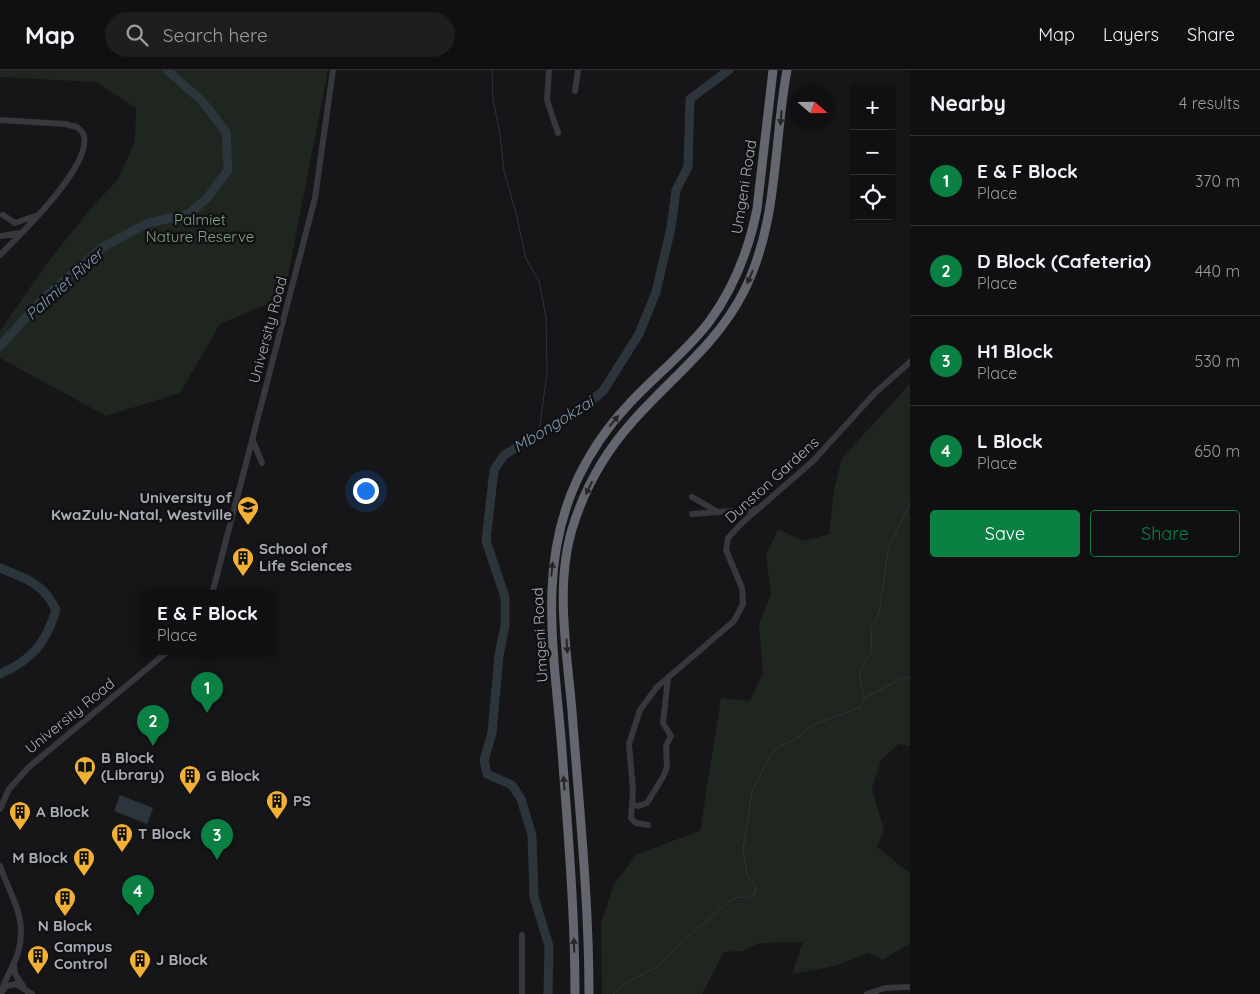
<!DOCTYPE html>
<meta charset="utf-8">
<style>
:root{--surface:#101012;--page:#1e1e20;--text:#f1f3f6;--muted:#9c9d9f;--line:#303032;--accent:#0b8043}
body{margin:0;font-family:Quicksand,sans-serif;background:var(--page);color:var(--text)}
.controls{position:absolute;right:15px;top:15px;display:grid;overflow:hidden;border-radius:5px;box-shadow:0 1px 4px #0004}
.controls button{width:45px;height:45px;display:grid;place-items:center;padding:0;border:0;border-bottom:1px solid var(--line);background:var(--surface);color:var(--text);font:25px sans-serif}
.compass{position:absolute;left:790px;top:15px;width:45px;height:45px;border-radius:50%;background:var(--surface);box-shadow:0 1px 4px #0004;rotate:110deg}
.you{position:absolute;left:365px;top:420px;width:18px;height:18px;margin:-12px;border:4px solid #fff;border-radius:50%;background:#1a73e8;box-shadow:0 0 0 8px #1a73e833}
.badge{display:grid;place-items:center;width:32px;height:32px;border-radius:50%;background:var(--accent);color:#fff;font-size:16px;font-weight:700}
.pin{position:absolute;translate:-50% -41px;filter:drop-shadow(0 1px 2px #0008)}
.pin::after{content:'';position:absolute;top:26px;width:18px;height:15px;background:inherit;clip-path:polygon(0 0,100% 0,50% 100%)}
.popup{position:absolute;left:140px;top:520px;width:135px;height:65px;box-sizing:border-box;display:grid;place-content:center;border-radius:5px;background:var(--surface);filter:drop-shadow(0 1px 4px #0005);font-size:16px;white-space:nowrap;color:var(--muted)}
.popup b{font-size:19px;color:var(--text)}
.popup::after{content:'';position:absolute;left:50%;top:100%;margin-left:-10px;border:10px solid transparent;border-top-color:var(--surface)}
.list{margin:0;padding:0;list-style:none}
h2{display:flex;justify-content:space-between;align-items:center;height:65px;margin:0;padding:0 20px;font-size:21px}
h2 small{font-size:16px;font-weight:400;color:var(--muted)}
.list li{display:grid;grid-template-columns:32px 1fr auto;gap:15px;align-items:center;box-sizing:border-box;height:90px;padding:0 20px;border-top:1px solid var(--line)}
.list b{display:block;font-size:19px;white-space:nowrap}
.list p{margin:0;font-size:16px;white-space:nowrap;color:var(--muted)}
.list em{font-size:16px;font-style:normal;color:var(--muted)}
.actions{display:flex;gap:10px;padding:15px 20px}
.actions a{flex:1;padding:11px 0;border:1px solid var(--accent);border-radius:5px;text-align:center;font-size:18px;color:var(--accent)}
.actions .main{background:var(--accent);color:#fff}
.icon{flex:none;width:28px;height:28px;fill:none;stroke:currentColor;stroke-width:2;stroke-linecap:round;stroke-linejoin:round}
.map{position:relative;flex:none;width:910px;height:924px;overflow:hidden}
header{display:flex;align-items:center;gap:30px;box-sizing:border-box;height:70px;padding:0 25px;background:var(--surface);border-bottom:1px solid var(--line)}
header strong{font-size:24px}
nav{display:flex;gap:28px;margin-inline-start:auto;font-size:18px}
.search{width:350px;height:45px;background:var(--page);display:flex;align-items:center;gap:12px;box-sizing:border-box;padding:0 18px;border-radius:28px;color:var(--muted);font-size:19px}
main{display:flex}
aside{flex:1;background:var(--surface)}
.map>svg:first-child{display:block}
.green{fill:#1e261f}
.water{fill:#2c353c}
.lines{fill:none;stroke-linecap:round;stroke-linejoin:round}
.stream{stroke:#2c353c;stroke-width:1}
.river{stroke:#2c353c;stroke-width:9}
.minor{stroke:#37383d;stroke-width:6}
.highway{stroke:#63666e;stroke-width:9}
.oneway{fill:#26262a}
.labels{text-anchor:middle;stroke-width:5;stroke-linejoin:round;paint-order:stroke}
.street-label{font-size:15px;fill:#a8adb8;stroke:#111113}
.park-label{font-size:15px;fill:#7fa381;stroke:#111113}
.poi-label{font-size:15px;font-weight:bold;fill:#a8adb8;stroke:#111113;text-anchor:start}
.water-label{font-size:16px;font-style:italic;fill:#7f9bb3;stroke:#111113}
</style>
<header>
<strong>Map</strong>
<div class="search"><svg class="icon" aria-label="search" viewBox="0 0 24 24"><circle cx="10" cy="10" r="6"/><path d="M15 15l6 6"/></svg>Search here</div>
<nav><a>Map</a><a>Layers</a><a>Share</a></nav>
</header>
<main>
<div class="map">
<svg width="910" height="924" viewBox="0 0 910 924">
<rect width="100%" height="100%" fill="#161618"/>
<!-- green -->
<path class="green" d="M0 0H328L284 227 220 254 180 323 106 346 0 288V261L48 192 86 144 118 109 135 71 136 38 96 12 0 7Z
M910 314V676L899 674 881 690 872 719 884 760 877 777 910 803V873L883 890 868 883 835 896 792 904 803 872 760 873 743 881 724 882 702 924H602L601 854 613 816 637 784 700 761 721 628 750 631 763 603 759 554 771 524 766 485 778 459 804 471 829 464 834 420 842 388Z"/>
<!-- water -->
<path class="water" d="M120 725 153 738 147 754 114 741Z"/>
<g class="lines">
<!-- stream -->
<path class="stream" d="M492 0 493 29 500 64 504 101 516 143 526 189 539 211 546 247 547 303 539 363
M864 628 904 607 910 609
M613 924 626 913 658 896 688 867 731 830 738 827 749 828 755 824 756 817 747 804 743 780 752 721 768 690 777 678 796 669 813 655 861 637C869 610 848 612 872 582L871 558 879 543 888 480 910 433"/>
<!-- river -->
<path class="river" d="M0 276 43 229 103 177 148 153 189 144 208 127 228 100 226 62 202 31 167 0
M0 498C26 508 44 514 56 540 46 573 32 590 0 604
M548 924 549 876 534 827 532 765 521 729 512 715 487 704 484 690 492 663 499 585 505 556V527L486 471 494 400 504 385 580 340 603 321 639 264 656 222 671 158 676 120 688 97 690 29 729 0"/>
<!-- minor -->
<path class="minor" d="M549 0 547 30 558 63
M575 21 578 0
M0 50 65 54 77 57 83 63C96 92 21 164 0 185
M3 145 15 153 35 146
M0 166 21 163
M253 371 262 393
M692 427 718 442
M692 444 758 439
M212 524 315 128 333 0
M632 734 638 736 647 733 663 707 667 697 666 676 671 666 663 653 668 608
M0 739 9 719 29 697 167 582
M648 755 636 753 631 748 633 720 629 674 640 640 657 617 734 551 743 534 742 518 726 480 728 468 742 453 813 391 875 323 910 292
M0 796C11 828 28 847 18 883 13 897 5 909 1 923
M14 894 15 904 23 916
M3 921 6 916 16 914 32 924
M522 924V865
M867 924 885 918 910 917"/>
<!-- highway -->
<path class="highway" d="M575 924C575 843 568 762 562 681 555 587 536 496 578 408 591 381 608 356 629 334 655 306 686 282 709 252 734 218 749 179 757 139L773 0
M589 924C589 830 579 735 572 641 567 581 554 512 574 453 586 416 607 380 633 351 671 308 717 274 743 223 779 153 773 75 787 0"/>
</g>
<!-- one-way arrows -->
<defs><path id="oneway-solid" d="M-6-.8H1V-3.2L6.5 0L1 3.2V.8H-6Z" transform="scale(1.25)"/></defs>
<g class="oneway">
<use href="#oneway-solid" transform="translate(781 48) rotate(95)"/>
<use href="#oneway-solid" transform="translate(750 207) rotate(114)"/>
<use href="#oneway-solid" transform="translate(614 351) rotate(-50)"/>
<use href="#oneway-solid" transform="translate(589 418) rotate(116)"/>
<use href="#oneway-solid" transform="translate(552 499) rotate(-85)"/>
<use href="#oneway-solid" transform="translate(567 576) rotate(86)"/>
<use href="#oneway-solid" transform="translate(564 713) rotate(-94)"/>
<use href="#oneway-solid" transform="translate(574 875) rotate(-92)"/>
</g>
<!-- icons -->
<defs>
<g id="university-pin" transform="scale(1.125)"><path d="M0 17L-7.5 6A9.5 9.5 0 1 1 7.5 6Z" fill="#f2b134" stroke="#111113"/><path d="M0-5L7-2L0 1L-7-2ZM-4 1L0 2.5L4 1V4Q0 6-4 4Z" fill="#111"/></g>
<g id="building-pin" transform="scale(1.125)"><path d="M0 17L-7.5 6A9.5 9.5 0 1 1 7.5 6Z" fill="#f2b134" stroke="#111113"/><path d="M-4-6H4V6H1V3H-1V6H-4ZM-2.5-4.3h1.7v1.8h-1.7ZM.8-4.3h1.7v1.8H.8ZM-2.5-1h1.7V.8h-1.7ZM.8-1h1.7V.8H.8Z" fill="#111"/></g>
<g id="library-pin" transform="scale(1.125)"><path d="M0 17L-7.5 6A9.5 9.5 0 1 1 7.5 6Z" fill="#f2b134" stroke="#111113"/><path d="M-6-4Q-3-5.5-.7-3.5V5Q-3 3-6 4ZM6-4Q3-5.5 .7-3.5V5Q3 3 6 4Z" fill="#111"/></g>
</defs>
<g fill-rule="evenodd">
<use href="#university-pin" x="248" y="437"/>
<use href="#building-pin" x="243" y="488"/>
<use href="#library-pin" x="85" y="697"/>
<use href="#building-pin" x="190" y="706"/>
<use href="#building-pin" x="277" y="731"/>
<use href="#building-pin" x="20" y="742"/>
<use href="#building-pin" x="122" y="764"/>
<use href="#building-pin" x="84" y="788"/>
<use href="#building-pin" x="65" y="828"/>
<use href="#building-pin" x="38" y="886"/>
<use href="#building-pin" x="140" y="890"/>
</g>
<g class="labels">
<!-- street labels -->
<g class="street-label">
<text transform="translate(744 117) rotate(-81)" y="5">Umgeni Road</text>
<text transform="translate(268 260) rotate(-75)" y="5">University Road</text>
<text transform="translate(772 410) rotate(-42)" y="5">Dunston Gardens</text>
<text transform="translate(540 565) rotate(-93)" y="5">Umgeni Road</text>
<text transform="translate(70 646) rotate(-39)" y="5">University Road</text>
</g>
<!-- park labels -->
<g class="park-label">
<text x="200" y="155">Palmiet<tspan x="200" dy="17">Nature Reserve</tspan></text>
</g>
<!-- poi labels -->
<g class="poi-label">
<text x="232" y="433" text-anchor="end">University of<tspan x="232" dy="17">KwaZulu-Natal, Westville</tspan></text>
<text x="259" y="484">School of<tspan x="259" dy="17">Life Sciences</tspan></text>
<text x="101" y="693">B Block<tspan x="101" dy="17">(Library)</tspan></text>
<text x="206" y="711">G Block</text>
<text x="293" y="736">PS</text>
<text x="36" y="747">A Block</text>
<text x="138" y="769">T Block</text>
<text x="68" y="793" text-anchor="end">M Block</text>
<text x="65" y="861" text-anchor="middle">N Block</text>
<text x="54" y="882">Campus<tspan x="54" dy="17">Control</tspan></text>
<text x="156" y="895">J Block</text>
</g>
<!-- water labels -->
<g class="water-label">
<text transform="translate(64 214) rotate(-42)" y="6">Palmiet River</text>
<text transform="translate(553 354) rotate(-32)" y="6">Mbongokzai</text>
</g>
</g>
</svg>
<div class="controls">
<button>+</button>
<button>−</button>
<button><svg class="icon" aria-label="locate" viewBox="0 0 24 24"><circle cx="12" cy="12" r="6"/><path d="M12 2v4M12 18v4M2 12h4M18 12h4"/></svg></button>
</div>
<svg class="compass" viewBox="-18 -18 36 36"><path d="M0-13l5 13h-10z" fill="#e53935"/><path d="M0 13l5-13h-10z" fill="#9c9d9f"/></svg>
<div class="you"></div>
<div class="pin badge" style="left:207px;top:643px">1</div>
<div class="popup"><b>E &amp; F Block</b>Place</div>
<div class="pin badge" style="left:153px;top:676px">2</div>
<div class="pin badge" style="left:217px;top:790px">3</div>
<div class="pin badge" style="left:138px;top:846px">4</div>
</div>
<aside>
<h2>Nearby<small>4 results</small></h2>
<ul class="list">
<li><span class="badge">1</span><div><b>E &amp; F Block</b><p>Place</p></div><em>370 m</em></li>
<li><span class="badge">2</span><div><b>D Block (Cafeteria)</b><p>Place</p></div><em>440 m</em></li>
<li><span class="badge">3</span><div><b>H1 Block</b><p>Place</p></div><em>530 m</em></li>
<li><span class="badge">4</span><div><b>L Block</b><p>Place</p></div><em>650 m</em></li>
</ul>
<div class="actions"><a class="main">Save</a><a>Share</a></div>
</aside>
</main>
